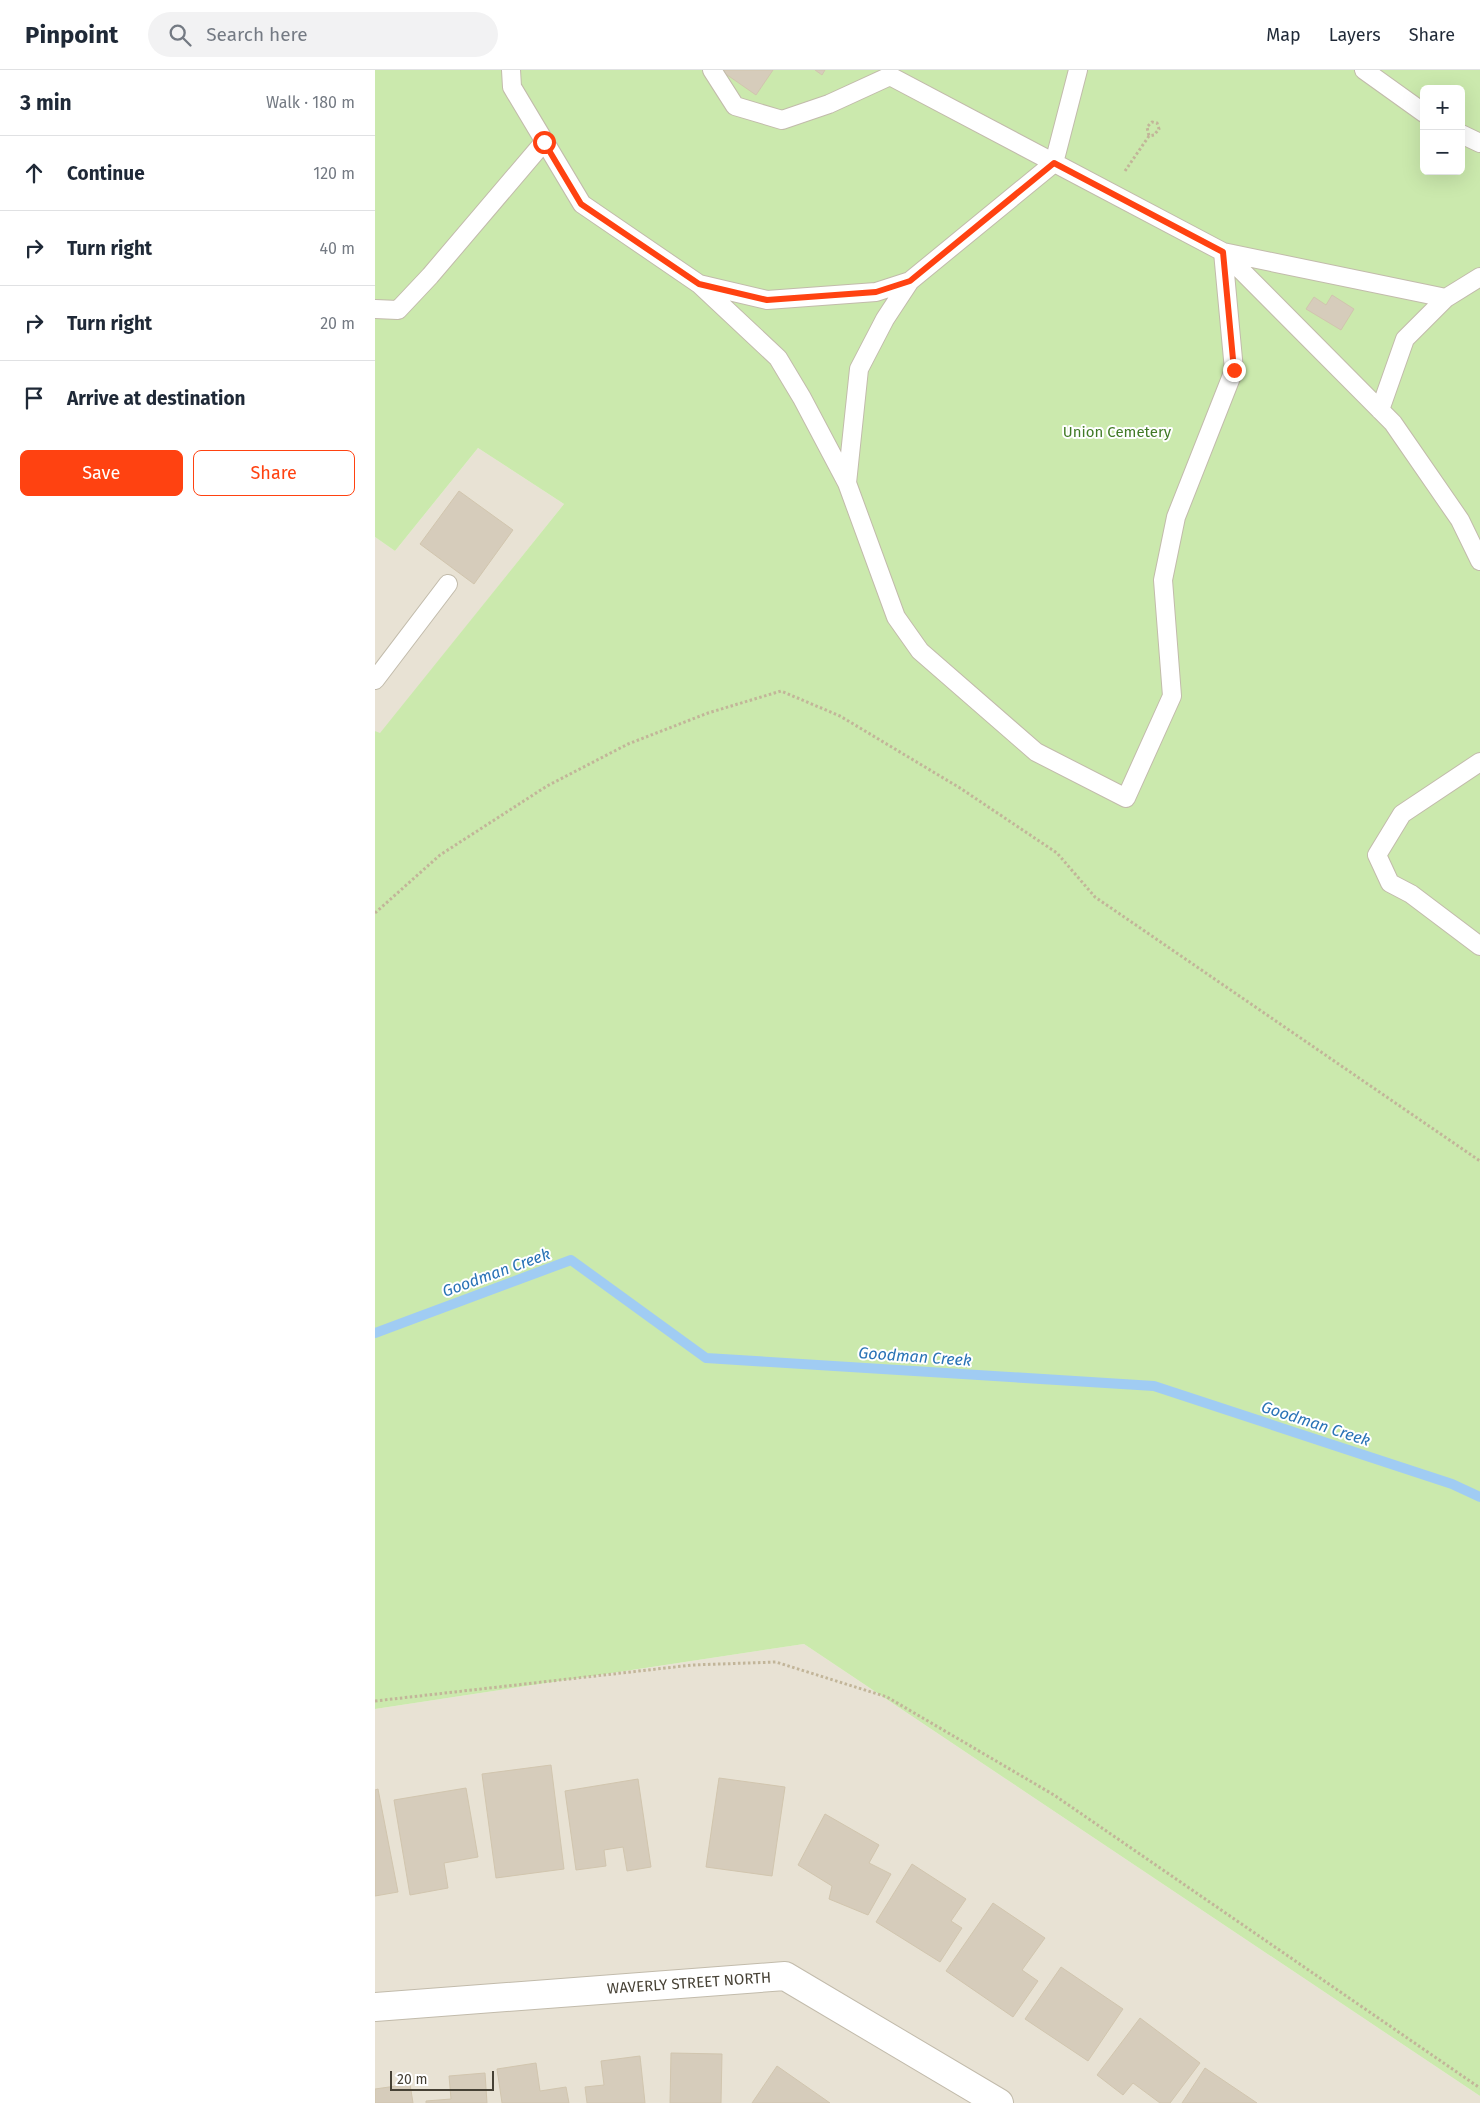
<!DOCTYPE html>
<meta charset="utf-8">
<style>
:root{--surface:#fff;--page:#f2f2f3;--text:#1f2937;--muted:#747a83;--line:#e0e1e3;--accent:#ff4211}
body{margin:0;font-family:"Fira Sans",sans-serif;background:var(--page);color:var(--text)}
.controls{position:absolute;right:15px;top:15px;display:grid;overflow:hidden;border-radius:8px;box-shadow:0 5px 20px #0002}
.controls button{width:45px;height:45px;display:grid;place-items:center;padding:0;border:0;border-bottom:1px solid var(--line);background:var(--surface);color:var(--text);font:25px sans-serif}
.scale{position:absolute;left:15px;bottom:12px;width:104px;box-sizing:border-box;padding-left:5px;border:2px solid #464135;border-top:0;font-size:14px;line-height:18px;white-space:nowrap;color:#464135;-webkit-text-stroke:4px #fff;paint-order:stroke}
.stop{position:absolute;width:15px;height:15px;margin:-11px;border:4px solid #ff4211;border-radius:50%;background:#fff}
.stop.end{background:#ff4211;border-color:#fff;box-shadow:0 1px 5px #0008}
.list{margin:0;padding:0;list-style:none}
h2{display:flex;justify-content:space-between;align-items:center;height:65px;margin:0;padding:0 20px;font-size:21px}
h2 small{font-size:16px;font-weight:400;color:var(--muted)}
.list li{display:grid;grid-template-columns:32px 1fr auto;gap:15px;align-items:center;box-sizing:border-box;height:75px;padding:0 20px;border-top:1px solid var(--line)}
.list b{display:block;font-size:19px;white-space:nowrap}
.list em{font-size:16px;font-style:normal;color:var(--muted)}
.actions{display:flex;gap:10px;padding:15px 20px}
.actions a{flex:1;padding:11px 0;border:1px solid var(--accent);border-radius:8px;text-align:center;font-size:18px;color:var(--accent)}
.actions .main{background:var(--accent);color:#fff}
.icon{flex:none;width:28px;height:28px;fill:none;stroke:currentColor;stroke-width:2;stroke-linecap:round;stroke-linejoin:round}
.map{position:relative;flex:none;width:1105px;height:2033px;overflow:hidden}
header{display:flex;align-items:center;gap:30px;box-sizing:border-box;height:70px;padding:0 25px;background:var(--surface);border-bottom:1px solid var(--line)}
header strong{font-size:24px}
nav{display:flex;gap:28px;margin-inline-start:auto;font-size:18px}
.search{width:350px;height:45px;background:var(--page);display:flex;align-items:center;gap:12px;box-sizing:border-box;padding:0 18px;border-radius:28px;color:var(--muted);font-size:19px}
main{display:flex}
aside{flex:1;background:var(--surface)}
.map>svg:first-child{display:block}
.residential{fill:#e8e2d4}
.green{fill:#cbe9ad;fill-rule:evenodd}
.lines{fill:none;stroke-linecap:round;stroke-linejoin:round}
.stream{stroke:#a0ccf3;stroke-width:10}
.building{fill:#d6ccbb;stroke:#d1c5ae}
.lane-casing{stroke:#c2bbab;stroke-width:20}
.street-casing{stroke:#c2bbab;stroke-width:30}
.path{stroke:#c2b599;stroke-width:3;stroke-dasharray:2.5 2.5;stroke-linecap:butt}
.lane{stroke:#fff;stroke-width:18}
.street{stroke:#fff;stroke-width:28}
.route{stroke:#ff4211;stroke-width:6}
.labels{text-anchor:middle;stroke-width:4;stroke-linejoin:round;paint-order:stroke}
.park-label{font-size:15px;fill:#417a26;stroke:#fff}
.street-label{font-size:15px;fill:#464135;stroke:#fff}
.water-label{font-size:16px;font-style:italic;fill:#2a73b6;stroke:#fff}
</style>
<header>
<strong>Pinpoint</strong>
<div class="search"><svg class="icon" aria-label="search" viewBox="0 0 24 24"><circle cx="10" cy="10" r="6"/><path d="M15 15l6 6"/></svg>Search here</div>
<nav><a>Map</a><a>Layers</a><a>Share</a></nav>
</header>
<main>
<aside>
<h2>3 min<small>Walk · 180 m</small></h2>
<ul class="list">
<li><svg class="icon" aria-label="ahead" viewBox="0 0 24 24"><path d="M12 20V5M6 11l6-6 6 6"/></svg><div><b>Continue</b></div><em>120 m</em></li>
<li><svg class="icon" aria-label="right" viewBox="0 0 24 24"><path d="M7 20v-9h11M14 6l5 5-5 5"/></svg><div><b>Turn right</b></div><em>40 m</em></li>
<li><svg class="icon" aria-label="right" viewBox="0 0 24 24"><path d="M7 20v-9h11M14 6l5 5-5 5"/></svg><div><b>Turn right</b></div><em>20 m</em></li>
<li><svg class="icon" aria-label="arrive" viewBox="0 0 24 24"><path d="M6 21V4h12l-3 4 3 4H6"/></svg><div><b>Arrive at destination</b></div></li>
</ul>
<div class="actions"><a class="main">Save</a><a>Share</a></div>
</aside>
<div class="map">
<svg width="1105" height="2033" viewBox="0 0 1105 2033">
<rect width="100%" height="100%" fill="#f3f0e6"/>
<!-- residential -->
<path class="residential" d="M103 378 189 434 5 664 0 661V467L20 481Z
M429 1574 1105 2026V2033H0V1639Z"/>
<!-- green -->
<path class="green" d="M0 0H1105V2026L429 1574 0 1639V661L5 663 189 434 103 378 20 481 0 467ZM1049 19H1086V101H1049Z"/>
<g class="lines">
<!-- stream -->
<path class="stream" d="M0 1263 196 1190 331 1288 779 1316 1077 1414 1105 1427"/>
</g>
<!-- building -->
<path class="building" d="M345 0H398L381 25Z
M440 0H450L447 5Z
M957 225 979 239 966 260 931 239 939 227 951 235Z
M84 421 138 460 99 514 45 474Z
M176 1695 189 1799 121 1808 107 1704Z
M344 1708 410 1717 397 1806 331 1797Z
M263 1709 276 1797 252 1801 248 1777 229 1780 231 1796 201 1800 190 1721Z
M91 1718 103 1787 69 1793 73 1818 35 1825 19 1730Z
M3 1719 23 1822 0 1826V1720Z
M450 1744 504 1775 494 1793 516 1804 493 1845 454 1829 457 1816 423 1795Z
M537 1794 591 1829 576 1851 587 1858 565 1892 501 1852Z
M618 1833 670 1868 647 1900 663 1911 638 1947 571 1901Z
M686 1897 748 1939 713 1991 650 1949Z
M765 1948 825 1993 795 2033H785L758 2013 748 2025 722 2005Z
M296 1983 347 1984 346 2033H295Z
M265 1986 270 2033H212L210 2017 229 2015 226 1991Z
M161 1993 165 2021 191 2017 194 2033H127L122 1999Z
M402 1996 455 2033H377Z
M830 1998 882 2033H807Z
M110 2003 112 2033H51V2031L76 2029 74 2006Z
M35 2014 38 2033H0V2019Z"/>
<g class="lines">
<!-- lane casing -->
<g class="lane-casing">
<path id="lane" d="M136 0 137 17 207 134 324 214 392 230 501 222 535 211 679 93 703 0
M337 0 360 36 407 50 454 34 515 6 848 182 1018 353 1085 450 1105 491
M989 0 1049 43
M1086 64 1105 73
M324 214 403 288 427 328 472 413 521 547 545 581 661 682 751 728 797 626 788 510 801 447 859 300 848 182 1071 228 1105 207
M0 239 23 240 55 206 169 72
M1005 340 1030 269 1071 228
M472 413 484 299 510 249 535 211
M0 610 73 514
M1105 692 1027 744 1002 785 1015 813 1036 824 1105 876"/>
</g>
<!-- street casing -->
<g class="street-casing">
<path id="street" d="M0 1937 410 1906 624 2033"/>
</g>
<!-- path -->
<path class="path" d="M750 101 774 66 779 65 784 59 782 53 777 52 772 57 774 66
M0 843 65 785 172 716 253 674 333 643 406 621 465 646 585 718 682 783 720 827 1105 1091
M0 1631 317 1595 401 1592 512 1627 679 1725 1105 2018"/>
<!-- lane -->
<use href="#lane" class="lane"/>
<!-- street -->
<use href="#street" class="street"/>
</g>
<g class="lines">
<!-- route -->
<path class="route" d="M169 72 206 134 324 214 392 230 501 222 535 211 679 93 848 182 859 300"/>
</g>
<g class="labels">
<!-- park labels -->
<g class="park-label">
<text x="742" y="367">Union Cemetery</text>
</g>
<!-- street labels -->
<g class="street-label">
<text transform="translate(314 1913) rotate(-4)" y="5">WAVERLY STREET NORTH</text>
</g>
<!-- water labels -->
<g class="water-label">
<text transform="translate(121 1202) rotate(-20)" y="6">Goodman Creek</text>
<text transform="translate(540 1286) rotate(4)" y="6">Goodman Creek</text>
<text transform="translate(941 1353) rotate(18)" y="6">Goodman Creek</text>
</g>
</g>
</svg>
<div class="controls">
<button>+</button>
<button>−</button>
</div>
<div class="scale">20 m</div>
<div class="stop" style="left:169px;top:72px"></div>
<div class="stop end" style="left:859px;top:300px"></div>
</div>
</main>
